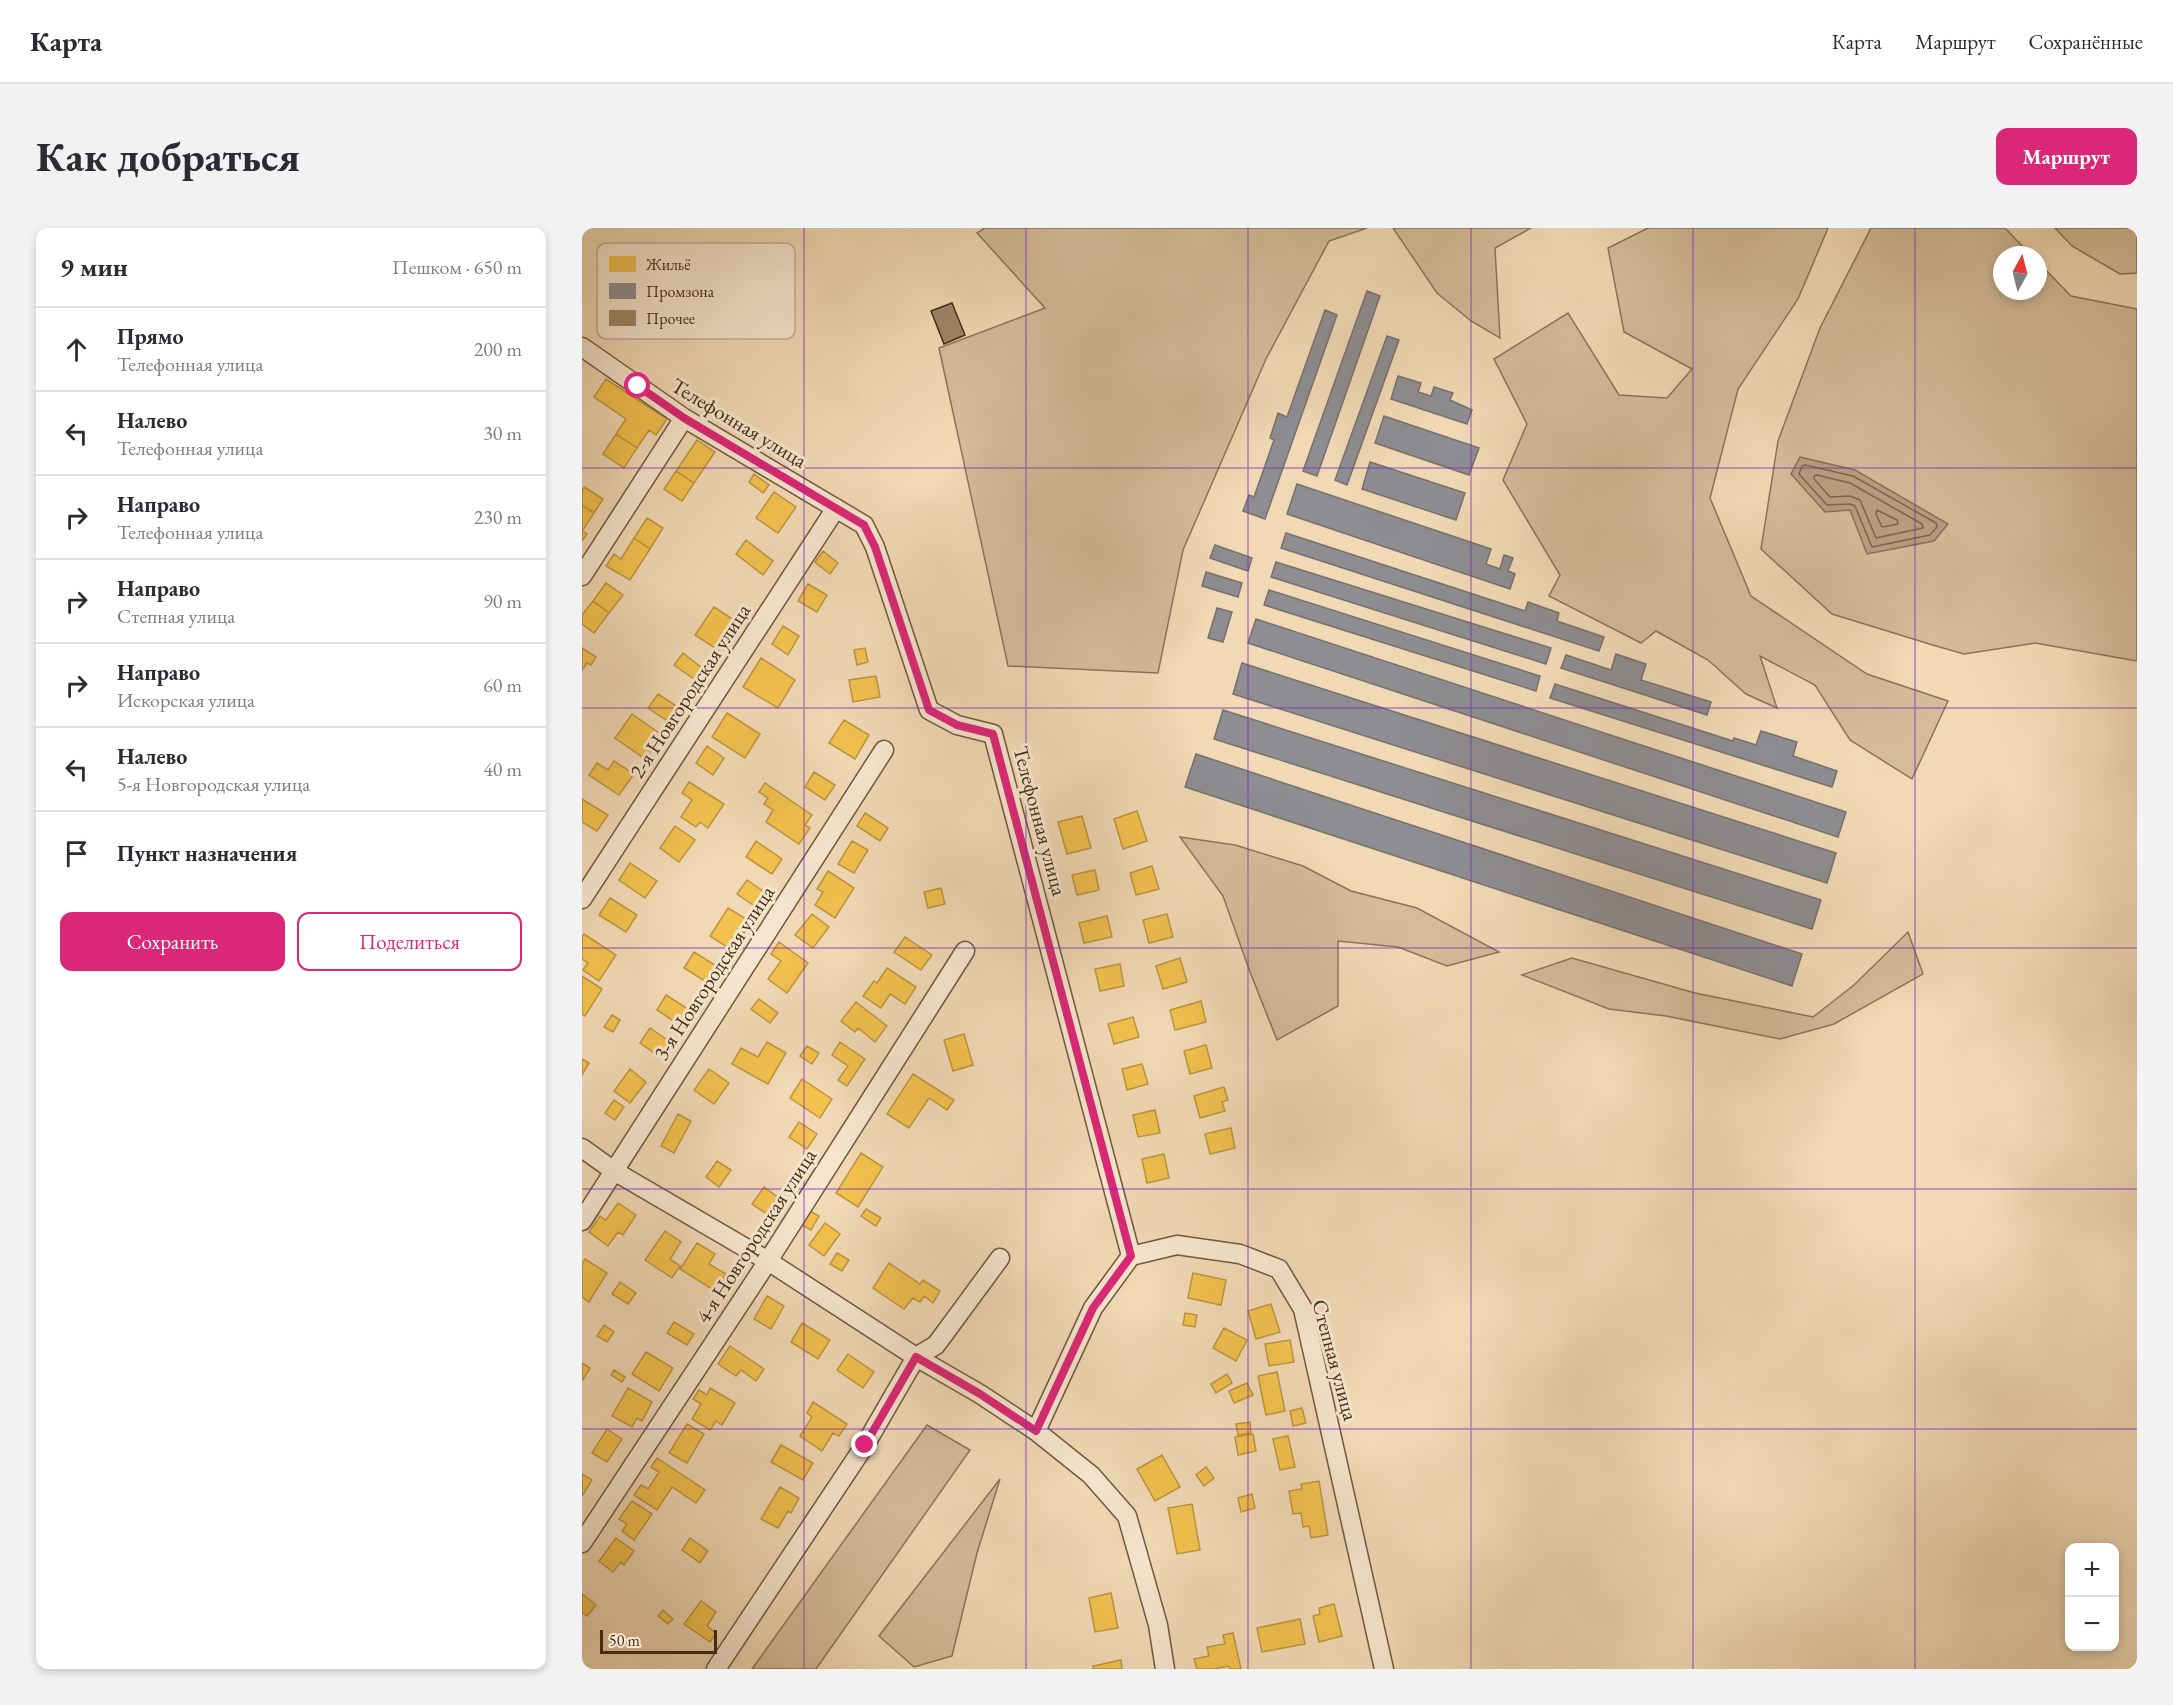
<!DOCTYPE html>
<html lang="ru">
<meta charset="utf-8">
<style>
:root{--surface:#fff;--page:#f2f2f3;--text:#2b2b33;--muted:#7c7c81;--line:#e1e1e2;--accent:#db2777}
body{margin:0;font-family:"EB Garamond",serif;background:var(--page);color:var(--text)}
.controls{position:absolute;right:18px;bottom:18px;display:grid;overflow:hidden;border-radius:12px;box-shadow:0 3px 9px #0003}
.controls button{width:54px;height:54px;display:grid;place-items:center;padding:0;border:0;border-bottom:2px solid var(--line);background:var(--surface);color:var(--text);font:30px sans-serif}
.compass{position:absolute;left:1411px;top:18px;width:54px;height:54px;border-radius:50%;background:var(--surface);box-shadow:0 3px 9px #0003;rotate:7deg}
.scale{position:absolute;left:18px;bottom:15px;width:117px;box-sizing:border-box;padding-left:6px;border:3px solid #452c15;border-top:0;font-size:16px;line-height:21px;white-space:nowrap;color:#452c15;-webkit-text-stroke:4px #f6e6cf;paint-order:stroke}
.stop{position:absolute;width:18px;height:18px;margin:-14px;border:4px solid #db2777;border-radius:50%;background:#fff}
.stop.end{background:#db2777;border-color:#fff;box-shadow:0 2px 6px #0008}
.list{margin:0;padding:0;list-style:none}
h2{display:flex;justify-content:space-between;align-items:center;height:78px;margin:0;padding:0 24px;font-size:26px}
h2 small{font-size:20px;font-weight:400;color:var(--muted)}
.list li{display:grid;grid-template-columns:39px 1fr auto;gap:18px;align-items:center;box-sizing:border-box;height:84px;padding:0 24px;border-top:2px solid var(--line)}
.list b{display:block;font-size:22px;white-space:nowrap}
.list p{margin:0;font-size:20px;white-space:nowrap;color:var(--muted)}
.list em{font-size:20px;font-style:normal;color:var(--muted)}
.actions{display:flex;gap:12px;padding:18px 24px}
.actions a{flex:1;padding:14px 0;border:2px solid var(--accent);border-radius:12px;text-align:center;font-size:21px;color:var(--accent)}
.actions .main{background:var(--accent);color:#fff}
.icon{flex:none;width:33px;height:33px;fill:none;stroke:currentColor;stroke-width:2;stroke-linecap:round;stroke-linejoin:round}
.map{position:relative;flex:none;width:1555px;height:1441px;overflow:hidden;border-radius:12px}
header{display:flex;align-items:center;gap:36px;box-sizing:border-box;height:84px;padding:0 30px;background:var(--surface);border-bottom:2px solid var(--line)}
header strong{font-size:28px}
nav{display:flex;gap:33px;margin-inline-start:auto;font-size:21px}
.intro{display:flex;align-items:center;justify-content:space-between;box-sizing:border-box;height:144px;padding:0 36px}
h1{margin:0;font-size:42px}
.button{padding:15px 27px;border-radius:12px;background:var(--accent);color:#fff;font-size:21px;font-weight:700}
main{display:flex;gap:36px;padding:0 36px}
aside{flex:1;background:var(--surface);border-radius:12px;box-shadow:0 3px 9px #0003}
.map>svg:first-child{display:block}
.green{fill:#d4bc9a;stroke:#8c7458;stroke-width:1.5}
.water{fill:#b79e7f;stroke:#897055;stroke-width:1.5}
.homes{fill:#f2c14e;stroke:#be943d;stroke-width:1.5}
.industry{fill:#8d8d92;stroke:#77706c;stroke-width:1.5}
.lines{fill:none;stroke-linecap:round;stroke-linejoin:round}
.shore{stroke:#7e654a;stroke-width:1.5}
.building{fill:#9e8668;stroke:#452c15;stroke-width:1.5}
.minor-casing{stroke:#70573d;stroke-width:21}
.minor{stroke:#f6e6cf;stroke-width:18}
.route{stroke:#db2777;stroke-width:8}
.grid{fill:none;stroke:#7b2cbf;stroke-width:1.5;stroke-opacity:0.55}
.labels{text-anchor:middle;stroke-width:6;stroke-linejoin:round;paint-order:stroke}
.street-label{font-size:21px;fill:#452c15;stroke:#f6e6cf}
.key{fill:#f6e6cf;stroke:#c1ae97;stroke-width:1.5}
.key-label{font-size:16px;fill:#452c15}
</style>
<header>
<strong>Карта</strong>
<nav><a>Карта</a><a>Маршрут</a><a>Сохранённые</a></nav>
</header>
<div class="intro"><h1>Как добраться</h1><a class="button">Маршрут</a></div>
<main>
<aside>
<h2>9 мин<small>Пешком · 650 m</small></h2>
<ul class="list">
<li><svg class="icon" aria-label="ahead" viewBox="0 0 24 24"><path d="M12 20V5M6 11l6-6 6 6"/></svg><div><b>Прямо</b><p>Телефонная улица</p></div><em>200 m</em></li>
<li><svg class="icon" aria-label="left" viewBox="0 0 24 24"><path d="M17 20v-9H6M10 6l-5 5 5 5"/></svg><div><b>Налево</b><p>Телефонная улица</p></div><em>30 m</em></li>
<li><svg class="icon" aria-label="right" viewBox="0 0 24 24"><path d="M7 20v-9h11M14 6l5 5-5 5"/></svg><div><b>Направо</b><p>Телефонная улица</p></div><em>230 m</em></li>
<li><svg class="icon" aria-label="right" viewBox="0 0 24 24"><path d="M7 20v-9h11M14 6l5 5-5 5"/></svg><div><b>Направо</b><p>Степная улица</p></div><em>90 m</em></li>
<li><svg class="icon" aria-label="right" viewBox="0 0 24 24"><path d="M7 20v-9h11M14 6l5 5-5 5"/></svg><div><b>Направо</b><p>Искорская улица</p></div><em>60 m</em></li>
<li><svg class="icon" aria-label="left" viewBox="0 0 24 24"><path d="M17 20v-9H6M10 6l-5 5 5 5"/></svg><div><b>Налево</b><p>5-я Новгородская улица</p></div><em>40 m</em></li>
<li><svg class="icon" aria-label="arrive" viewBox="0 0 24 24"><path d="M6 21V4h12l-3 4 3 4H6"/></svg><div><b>Пункт назначения</b></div></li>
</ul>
<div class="actions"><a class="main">Сохранить</a><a>Поделиться</a></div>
</aside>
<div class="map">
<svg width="1555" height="1441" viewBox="0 0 1555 1441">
<rect width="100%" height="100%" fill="#f1d9b5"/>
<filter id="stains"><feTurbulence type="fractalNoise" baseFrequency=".00333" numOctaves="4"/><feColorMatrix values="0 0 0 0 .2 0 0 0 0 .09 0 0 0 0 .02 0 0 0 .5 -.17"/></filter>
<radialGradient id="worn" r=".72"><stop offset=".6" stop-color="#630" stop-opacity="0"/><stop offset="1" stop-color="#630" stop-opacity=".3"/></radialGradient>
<!-- green -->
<path class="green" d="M403 0H785L747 13 684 131 601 322 576 445 426 438 357 120 463 80 395 5Z
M811 0H949L913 20 918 110 889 93 855 65Z
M1066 0H1246L1216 71 1156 161 1128 270 1169 368 1285 446 1366 473 1330 551 1268 512 1233 457 1178 428 1195 480 1164 466 1126 432 1074 403 1059 415 967 368 978 347 921 252 945 196 912 131 986 85 1037 167 1085 170 1110 141 1042 104 1026 20Z
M1289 0H1423L1449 27H1420V63H1456V34L1489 68 1555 81V433L1453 415 1382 426 1354 418 1250 386 1179 321 1196 213 1238 100Z
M1473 0H1555V45L1538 46 1490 18Z
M598 609 653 617 721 638 769 663 835 680 917 724 865 738 816 719 756 713V778L695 812 668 744 641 668Z
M1326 704 1341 746 1252 796 1198 811 1084 788 1027 781 940 747 990 730 1113 765 1231 789 1272 757Z
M345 1197 388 1222 234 1441H170Z
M418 1251 395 1325 370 1428 332 1439 297 1408Z"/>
<!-- water -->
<path class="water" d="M1218 229 1273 242 1366 296 1352 313 1285 326 1268 282 1243 284 1209 246Z"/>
<!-- homes -->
<path class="homes" d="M24 151 85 191 74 207 67 202 55 220 34 206 44 191 12 169Z
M34 206 55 220 42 240 21 226Z
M115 212 133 224 112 255 94 243Z
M94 243 112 255 100 273 82 261Z
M172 246 187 257 181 265 167 254Z
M2 259 21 271 12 285 0 277V263Z
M192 264 214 279 196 305 174 290Z
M0 277 12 285 0 303 5 306 0 313Z
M65 290 81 300 68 321 52 310Z
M52 310 68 321 48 352 24 338 32 326 39 331Z
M164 312 191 333 181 347 154 326Z
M241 323 256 335 248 346 233 334Z
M24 355 41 367 27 385 11 373Z
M226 356 245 367 235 384 216 373Z
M11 373 27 385 12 405 0 396V387Z
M132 379 155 394 136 422 113 407Z
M201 398 217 408 206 427 190 416Z
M0 420 14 429 9 437 5 435 0 442Z
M283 420 286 434 275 437 272 422Z
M101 425 120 440 112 451 92 437Z
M179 430 213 452 196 480 161 459Z
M294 448 298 469 271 474 267 452Z
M76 466 96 479 87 494 66 480Z
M145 485 178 506 163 530 130 509Z
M50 486 80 507 63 531 33 510Z
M262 492 287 507 273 531 247 515Z
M125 518 142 530 131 547 114 535Z
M32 533 52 546 37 567 7 547 15 535 26 542Z
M232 544 253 557 243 572 223 559Z
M107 554 142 576 126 600 118 594 114 599 99 589 110 572 100 565Z
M183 555 230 587 223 597 228 600 217 616 184 594 191 582 182 576 186 570 177 564Z
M0 571 26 587 15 603 0 594Z
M555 583 565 613 541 621 532 591Z
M283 585 306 600 298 613 275 598Z
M500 588 509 620 485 626 476 594Z
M93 598 113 612 97 634 78 620Z
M174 613 200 631 190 646 164 629Z
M270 613 286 622 272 645 256 636Z
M48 635 75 653 63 670 37 652Z
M570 638 577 661 554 667 548 645Z
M513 642 517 662 495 667 490 647Z
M246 643 272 660 253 690 233 677 241 664 235 661Z
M165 652 184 665 174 679 155 666Z
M359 660 363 676 346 680 342 664Z
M28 670 55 687 44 704 17 687Z
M146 680 169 694 162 705 159 703 148 721 128 708Z
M230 686 247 699 231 720 213 707Z
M585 686 591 709 567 715 561 692Z
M525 688 530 709 502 715 497 695Z
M2 706 34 727 17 753 1 742 6 735 0 731V709Z
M323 709 350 727 339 742 312 724Z
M197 714 226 735 205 765 186 751 199 733 189 726Z
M112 724 136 739 126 755 102 740Z
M598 730 605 754 581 761 574 738Z
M538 736 542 758 518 763 513 741Z
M305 740 334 759 323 776 308 766 299 780 281 768 292 753 295 755Z
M0 748 20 761 3 788 0 786Z
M84 767 109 783 99 798 75 782Z
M177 771 196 785 188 795 169 781Z
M619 773 624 794 593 802 588 782Z
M274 774 305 798 293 814 276 800 273 804 259 793Z
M30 787 38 792 31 804 22 799Z
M551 789 557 809 532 816 526 796Z
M68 800 88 814 78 829 58 815Z
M382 806 391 837 371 843 362 812Z
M185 814 204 825 186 856 150 836 159 820 176 829Z
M258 814 283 831 265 858 256 852 266 838 250 827Z
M624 817 630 840 608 846 602 823Z
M225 818 237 825 230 836 218 828Z
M0 831 7 835 0 847Z
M560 836 566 856 545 862 540 841Z
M48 841 64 854 48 875 32 863Z
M127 841 147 855 132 876 112 862Z
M331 846 372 872 365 882 347 870 327 900 305 886Z
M220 851 250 871 238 890 208 870Z
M642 859 646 872 640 874 643 883 618 890 612 868Z
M32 872 42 879 33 892 23 885Z
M573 882 578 905 556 909 551 887Z
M96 886 109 893 92 925 79 918Z
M217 894 235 906 225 921 207 909Z
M649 900 653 920 628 926 623 906Z
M279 925 301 939 276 979 254 965Z
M582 926 587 950 565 955 560 931Z
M135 933 149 942 137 959 124 949Z
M182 959 197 970 185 986 170 976Z
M36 975 54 987 41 1007 36 1004 26 1018 7 1004 18 988 24 992Z
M284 981 299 990 294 998 279 988Z
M226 982 237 988 229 1002 218 996Z
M243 995 258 1006 242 1028 227 1017Z
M83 1003 99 1014 88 1031 98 1038 90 1050 63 1032Z
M115 1015 133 1026 127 1036 144 1046 133 1063 98 1041Z
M255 1025 267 1032 260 1043 248 1036Z
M3 1031 25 1045 7 1074 0 1069V1036Z
M307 1035 338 1056 341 1052 358 1063 351 1075 342 1068 338 1074 331 1070 322 1081 291 1060Z
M611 1045 644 1052 639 1077 606 1070Z
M38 1054 54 1065 46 1076 30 1066Z
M185 1068 202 1078 189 1101 172 1091Z
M689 1076 698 1104 674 1111 666 1083Z
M603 1085 615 1087 613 1099 601 1097Z
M92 1094 112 1106 105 1117 85 1105Z
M220 1095 248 1112 236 1131 209 1114Z
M22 1097 32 1104 25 1114 15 1108Z
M642 1100 665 1112 654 1133 631 1120Z
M708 1112 712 1134 687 1138 683 1116Z
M148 1118 182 1141 174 1153 159 1142 154 1148 136 1136Z
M64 1124 91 1140 77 1163 50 1146Z
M266 1126 292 1144 281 1160 255 1142Z
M0 1135 8 1140 0 1153Z
M32 1142 43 1149 40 1154 29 1147Z
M695 1144 703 1183 684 1187 676 1148Z
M645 1146 650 1155 634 1165 629 1156Z
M665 1155 671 1167 652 1175 647 1163Z
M46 1160 70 1174 60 1193 55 1190 50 1199 30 1188Z
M128 1160 153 1175 140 1197 134 1193 128 1202 110 1191 119 1176 111 1171 117 1162 125 1167Z
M231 1174 265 1196 257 1208 251 1205 240 1223 218 1208 230 1189 225 1185Z
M720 1180 724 1195 711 1198 708 1183Z
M668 1194 669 1205 656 1207 654 1196Z
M105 1196 122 1206 105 1235 87 1225Z
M25 1201 40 1211 25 1234 10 1225Z
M671 1206 674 1223 656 1227 653 1209Z
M706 1208 713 1239 698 1242 691 1211Z
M199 1217 231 1235 221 1252 189 1234Z
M580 1227 598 1259 573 1273 555 1241Z
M75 1230 123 1262 114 1275 90 1259 75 1282 52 1267 59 1257 66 1261 77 1244 69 1239Z
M624 1239 632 1250 622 1258 614 1247Z
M0 1246 10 1252 0 1268Z
M737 1253 746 1307 729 1310 727 1298 721 1299 719 1285 711 1286 707 1263 720 1261 719 1256Z
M198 1259 217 1270 209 1285 206 1283 196 1300 179 1291Z
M670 1266 673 1280 659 1284 656 1270Z
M50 1273 70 1286 52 1312 40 1303 45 1296 37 1291Z
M610 1276 618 1322 595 1326 586 1280Z
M34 1310 52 1323 42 1337 39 1334 31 1344 17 1333Z
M108 1310 126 1323 118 1335 100 1322Z
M529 1365 536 1400 513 1404 507 1370Z
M0 1366 14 1377 5 1388 0 1385Z
M119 1373 134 1384 125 1398 134 1405 128 1414 102 1396Z
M752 1376 760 1408 737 1414 731 1388 738 1386 737 1380Z
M81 1382 91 1391 86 1396 76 1388Z
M718 1391 723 1416 680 1424 675 1400Z
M651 1405 659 1441H648L647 1438 632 1441H615L612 1431 627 1428 625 1419 643 1416 641 1407Z
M539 1432 540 1441H511V1438Z"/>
<!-- industry -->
<path class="industry" d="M785 63 798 68 735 248 721 243Z
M743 82 755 87 683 291 661 283 667 267 672 269 692 212 688 210 696 185 705 189Z
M805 108 817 112 765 257 753 252Z
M816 148 839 155 836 164 849 168 852 159 871 165 868 172 890 182 885 196 809 171Z
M802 188 897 220 887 247 793 215Z
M788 234 883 265 874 292 780 261Z
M715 256 909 321 904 336 918 341 922 327 931 330 926 343 933 346 928 361 705 286Z
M704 305 943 383 946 374 977 385 975 393 1022 409 1017 423 699 320Z
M633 317 670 330 666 343 628 330Z
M694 334 969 420 964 436 689 349Z
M624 344 660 355 656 369 620 358Z
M687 362 958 448 954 463 682 377Z
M635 380 650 384 641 414 626 410Z
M674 391 1264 584 1256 609 666 415Z
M1034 426 1064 436 1059 452 1129 474 1125 487 979 440 984 427 1029 442Z
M660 435 1254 625 1245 655 651 466Z
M973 456 1151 513 1152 510 1174 517 1179 503 1215 514 1211 528 1255 543 1250 559 968 470Z
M641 482 1239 672 1230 701 632 511Z
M614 526 1220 726 1210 758 603 559Z"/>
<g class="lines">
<!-- shore -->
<path class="shore" d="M1223 237 1271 248 1354 295 1355 299 1348 307 1290 319 1273 278 1268 276 1245 277 1217 246 1220 238Z
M1235 247 1268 255 1340 296 1341 300 1294 310 1278 272 1268 268 1248 269 1232 251V248Z
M1295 282 1315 292 1316 296 1300 299 1294 286Z"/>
</g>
<!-- building -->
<path class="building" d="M370 75 383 107 362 116 349 83Z"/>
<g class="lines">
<!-- minor casing -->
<g class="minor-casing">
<path id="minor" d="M0 119 102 190 282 297 293 319 347 482 375 497 411 506 549 1028
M0 348 102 190
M0 671 254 280
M0 920 32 943 186 1033 334 1129 398 1166 454 1203 509 1247 545 1288 576 1397 583 1441
M0 993 302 522
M454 1203 511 1080 549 1028 595 1017 658 1026 697 1041 721 1081 802 1441
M0 1315 186 1033 383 723
M134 1441 283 1217 334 1129 354 1117 418 1030"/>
</g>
<!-- minor -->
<use href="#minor" class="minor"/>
</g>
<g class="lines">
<!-- route -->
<path class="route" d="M56 158 102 190 282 297 293 319 347 482 375 497 411 506 549 1028 511 1080 454 1203 398 1166 334 1129 283 1217"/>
</g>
<!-- grid -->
<path class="grid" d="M222 0V1441M444 0V1441M666 0V1441M889 0V1441M1111 0V1441M1333 0V1441M0 240H1555M0 480H1555M0 720H1555M0 961H1555M0 1201H1555"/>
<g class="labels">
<!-- street labels -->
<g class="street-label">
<text transform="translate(157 195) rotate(31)" y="7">Телефонная улица</text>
<text transform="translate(108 463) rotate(-57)" y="7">2-я Новгородская улица</text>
<text transform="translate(458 593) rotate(75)" y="7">Телефонная улица</text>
<text transform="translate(132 745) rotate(-57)" y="7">3-я Новгородская улица</text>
<text transform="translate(174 1008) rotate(-57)" y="7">4-я Новгородская улица</text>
<text transform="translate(753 1132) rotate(75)" y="7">Степная улица</text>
</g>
</g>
<!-- legend -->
<rect x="15" y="15" width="198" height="96" rx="9" class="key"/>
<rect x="27" y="28" width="27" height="16" fill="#f2c14e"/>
<rect x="27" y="55" width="27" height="16" fill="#8d8d92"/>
<rect x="27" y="82" width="27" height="16" fill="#9e8668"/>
<g class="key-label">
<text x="64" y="42">Жильё</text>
<text x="64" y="69">Промзона</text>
<text x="64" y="96">Прочее</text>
</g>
<rect width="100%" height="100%" filter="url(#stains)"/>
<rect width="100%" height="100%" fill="url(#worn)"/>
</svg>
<div class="controls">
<button>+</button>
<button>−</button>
</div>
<svg class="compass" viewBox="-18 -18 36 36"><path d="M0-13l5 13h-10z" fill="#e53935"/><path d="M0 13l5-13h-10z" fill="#7c7c81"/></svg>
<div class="scale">50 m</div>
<div class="stop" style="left:56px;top:158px"></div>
<div class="stop end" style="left:283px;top:1217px"></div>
</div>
</main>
